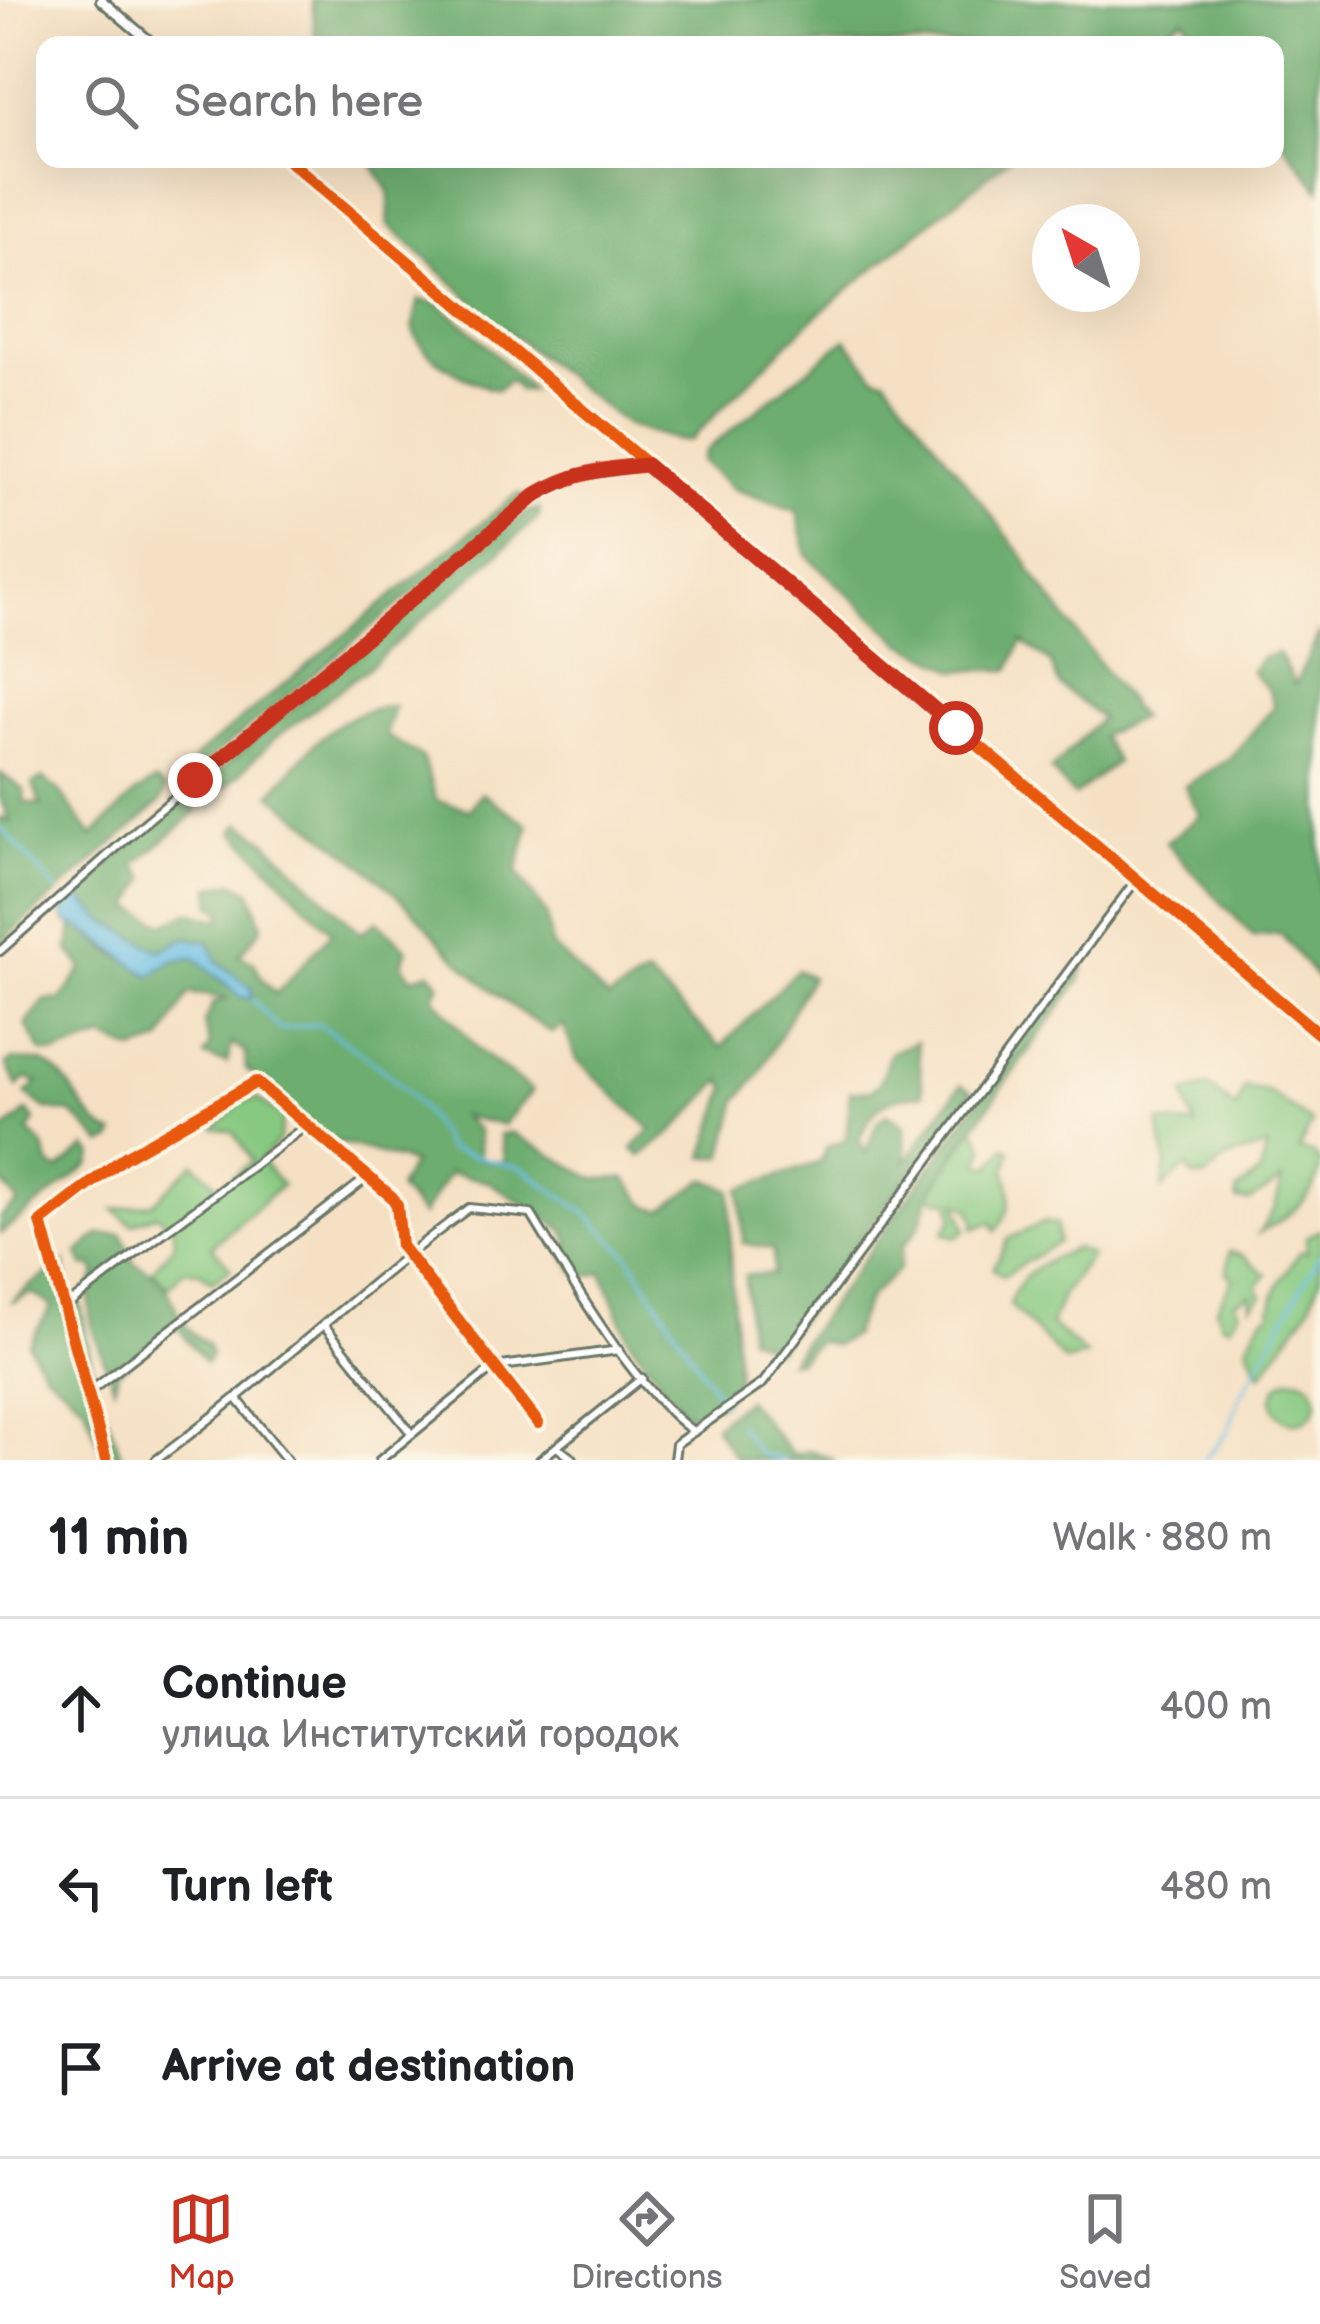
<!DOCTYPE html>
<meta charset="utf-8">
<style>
:root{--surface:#fff;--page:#f2f2f2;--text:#202124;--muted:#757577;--line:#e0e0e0;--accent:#c8321e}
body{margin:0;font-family:"Balsamiq Sans",sans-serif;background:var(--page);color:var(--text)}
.compass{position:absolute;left:1032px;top:204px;width:108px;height:108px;border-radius:50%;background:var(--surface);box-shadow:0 12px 48px #0002;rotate:321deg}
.stop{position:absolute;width:36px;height:36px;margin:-27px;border:9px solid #c8321e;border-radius:50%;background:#fff}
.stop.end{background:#c8321e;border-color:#fff;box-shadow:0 3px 12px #0008}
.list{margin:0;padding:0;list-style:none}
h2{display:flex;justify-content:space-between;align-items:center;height:156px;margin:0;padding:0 48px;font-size:51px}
h2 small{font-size:39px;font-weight:400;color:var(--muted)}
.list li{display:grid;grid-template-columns:78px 1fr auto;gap:36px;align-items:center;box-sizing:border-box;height:180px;padding:0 48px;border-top:3px solid var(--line)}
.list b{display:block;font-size:45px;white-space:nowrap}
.list p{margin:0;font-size:39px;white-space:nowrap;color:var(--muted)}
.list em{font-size:39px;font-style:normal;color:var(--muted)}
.icon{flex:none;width:66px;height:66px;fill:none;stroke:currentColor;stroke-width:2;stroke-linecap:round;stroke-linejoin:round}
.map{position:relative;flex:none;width:1320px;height:1460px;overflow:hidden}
.search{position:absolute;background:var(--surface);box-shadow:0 12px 48px #0002;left:36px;right:36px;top:36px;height:132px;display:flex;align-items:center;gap:30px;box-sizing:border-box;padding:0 42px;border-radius:24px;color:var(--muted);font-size:45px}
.sheet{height:696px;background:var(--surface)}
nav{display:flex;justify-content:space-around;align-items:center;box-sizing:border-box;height:168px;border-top:3px solid var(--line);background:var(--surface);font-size:33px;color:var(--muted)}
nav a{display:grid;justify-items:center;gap:6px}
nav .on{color:var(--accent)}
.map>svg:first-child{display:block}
.green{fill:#87c981;stroke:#53835a;stroke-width:3}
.forest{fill:#6dad6f;stroke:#467552;stroke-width:3}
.water{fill:#6bc0e7;stroke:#457e8e;stroke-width:3}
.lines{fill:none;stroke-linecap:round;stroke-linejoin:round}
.stream{stroke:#6bc0e7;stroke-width:3}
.minor-casing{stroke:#6a7666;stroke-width:12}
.tertiary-casing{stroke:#6a7666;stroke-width:14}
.minor{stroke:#fff;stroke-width:6}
.tertiary{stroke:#fff;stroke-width:8}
.cycleway-casing{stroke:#fcf5e5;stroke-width:20}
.cycleway{stroke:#e8590c;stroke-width:12}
.route{stroke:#c8321e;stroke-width:15}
</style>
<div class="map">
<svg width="1320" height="1460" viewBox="0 0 1320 1460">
<rect width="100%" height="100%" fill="#fcf5e5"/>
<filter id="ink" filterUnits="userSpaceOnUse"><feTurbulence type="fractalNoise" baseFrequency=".00833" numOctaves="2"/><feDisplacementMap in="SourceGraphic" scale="24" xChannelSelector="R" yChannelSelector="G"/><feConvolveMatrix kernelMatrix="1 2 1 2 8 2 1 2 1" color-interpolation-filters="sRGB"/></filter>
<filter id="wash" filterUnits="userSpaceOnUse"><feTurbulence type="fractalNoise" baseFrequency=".004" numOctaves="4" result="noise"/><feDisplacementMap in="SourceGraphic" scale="48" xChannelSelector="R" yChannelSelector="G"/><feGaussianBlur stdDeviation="2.7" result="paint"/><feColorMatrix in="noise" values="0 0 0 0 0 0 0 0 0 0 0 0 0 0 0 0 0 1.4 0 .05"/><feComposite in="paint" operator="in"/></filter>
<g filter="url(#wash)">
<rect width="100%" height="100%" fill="#f5e0c3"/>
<!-- green -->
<path class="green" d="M1208 1086 1236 1109 1245 1087 1268 1092 1312 1123 1299 1150 1312 1153 1320 1162C1320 1196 1287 1218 1259 1233L1275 1208 1282 1180 1250 1201 1237 1200V1191L1260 1173 1267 1147 1227 1158 1205 1178 1192 1177 1187 1166 1162 1189 1166 1164 1159 1122 1195 1126 1184 1094Z
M258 1099 283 1118 279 1140 260 1160 282 1185 212 1246 231 1269 212 1282 200 1272 184 1270 169 1287 152 1271 174 1244 173 1228 156 1214 132 1224 114 1210 153 1203 194 1163 220 1187 252 1161 233 1131 215 1128 242 1102Z
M974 1125 985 1148 979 1164 990 1167 1006 1146 1011 1152 1005 1171C1015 1194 1011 1211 996 1231L991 1222 973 1229 975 1220 969 1208 957 1202 966 1229 958 1237 943 1233 953 1218 950 1200H937L929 1193Z
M1045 1222 1056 1224 1058 1242 1003 1276 993 1269 1008 1239Z
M1320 1229V1279L1309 1308 1261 1375 1247 1346 1262 1318 1271 1313C1272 1290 1287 1271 1300 1252H1307L1306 1237Z
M1076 1248 1091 1255 1062 1296 1051 1325 1086 1355 1066 1362 1010 1305C1016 1275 1048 1259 1076 1248Z
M1230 1251 1243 1255 1267 1275 1257 1285 1262 1296 1251 1306 1250 1294 1234 1302 1239 1310 1230 1326 1222 1324 1216 1309 1233 1278 1227 1273Z
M1273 1400a22 22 0 1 1 44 0a22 22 0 1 1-44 0Z"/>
<!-- forest -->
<path class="forest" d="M312 0H1320V190L1275 133V45H1204L1183 18 1148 45H316Z
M369 159H1008L812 319 690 440H677L628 426 501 326 388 224 390 193Z
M419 300 439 304 469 328 531 390 519 391 510 380 497 390C473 384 418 356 414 329 413 320 417 309 419 300Z
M846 339 875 376 886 378 1029 564V569L1140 718 1101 736 1116 762 1074 796 1051 770 1101 718 1059 685 1051 663 1022 641 1009 670H956L901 642 807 556 797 511 733 489 701 461 704 452Z
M517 494 524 495 520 505 201 766 192 765 194 758Z
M539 509V517L368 668 274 739 226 787 215 784 216 773 527 512Z
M1320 632V982L1281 934 1253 936 1166 843 1200 816 1185 786 1229 759 1274 707 1269 691 1251 671 1261 658 1278 653 1295 685Z
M394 706 385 735 422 757 437 801 470 809 481 793 529 825 517 872 546 914 552 946 608 999 647 975 721 1047 797 970 811 977 758 1076 738 1100 723 1157H704L727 1087 722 1080 673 1132 641 1156 633 1149 651 1129 577 1060 563 1025 552 1033C517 1012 486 987 457 959 437 940 421 917 400 898 360 859 314 829 271 794 309 751 333 710 394 706Z
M0 773 24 790V802L41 805 33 784 43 778 60 792 92 836 135 794 155 781 165 789 161 802 0 943V928L4 926 0 919V818L10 821 0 799Z
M195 796 196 813 135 864 146 878 131 907 164 924 190 912 221 921V911L212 905 211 887 233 882 251 891 262 927 239 956 254 962 262 979 276 994 332 932 234 831 240 823 265 840 361 933 377 921 407 949 402 964 412 978 430 972 440 984 434 997 478 1050 532 1091 503 1125 462 1116 478 1131 480 1159 505 1162 500 1135 511 1132 595 1179 625 1178 647 1206 662 1210 705 1179 731 1190 730 1254 737 1382 720 1404 687 1416 629 1339 602 1272 580 1278 564 1254 570 1243 564 1230 487 1181 449 1173 422 1216 398 1189 412 1163 327 1139 246 1069V1053L232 1043 227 1063 204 1056 210 1046 204 1023 213 1003 228 998 189 993 161 1042 134 1051 104 1038 55 1054 42 1052 26 1025 45 1000H61L83 968 69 951 73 924C90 931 99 944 114 954 133 966 172 961 194 957L241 997 251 988 186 938 160 952 103 920 76 894 184 797Z
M1077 966H1084L1080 980C1031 1047 982 1113 937 1182 919 1209 929 1223 902 1246L899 1269 868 1298 852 1336 835 1345 818 1341 797 1361H789Z
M917 1041 923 1094C883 1098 875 1104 859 1140L866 1152 877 1123 886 1114 905 1125 906 1161 961 1085 972 1091 776 1350 748 1336 745 1275 773 1274V1249L743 1243 740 1189 821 1162 827 1147 846 1140 850 1092 872 1090 880 1082 890 1053Z
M14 1060C22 1061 37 1060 44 1063 75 1077 83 1125 115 1134L113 1140 103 1144 72 1113 46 1109 26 1094 38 1083 25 1078 18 1087 6 1064Z
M28 1111 35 1120 28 1132 43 1145 50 1166 59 1170 86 1147 93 1154 91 1164 0 1234V1217L18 1203 0 1180V1134Z
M122 1234 134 1263C188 1287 160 1315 207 1344L211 1356 205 1363 176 1325 119 1371 114 1386C102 1351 77 1308 96 1273L91 1266H83L78 1254 98 1235Z
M65 1263 66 1282 61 1299 81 1305 96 1386 123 1460H104L85 1406 44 1371 28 1344 52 1306 31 1293 11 1303 28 1287Z
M746 1399 793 1455 810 1450 835 1460H737L714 1426Z"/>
<!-- water -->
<path class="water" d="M76 894 103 920 160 951 186 938 209 942 217 961 251 988 252 999 241 997 194 957 172 961 151 976C122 959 97 934 66 922L61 908Z"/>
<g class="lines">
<!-- stream -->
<path class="stream" d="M0 827 58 891
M253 1000 279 1029 318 1024C375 1060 415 1089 448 1149L522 1168 587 1214 629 1256 723 1404
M738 1425 758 1453 783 1460
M1204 1460 1228 1431 1240 1397 1320 1254"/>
</g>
</g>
<g filter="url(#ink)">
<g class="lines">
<!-- minor casing -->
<g class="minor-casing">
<path id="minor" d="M0 951 142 825 537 495 577 475 647 465
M65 1307 307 1125
M324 1325 412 1434
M88 1393 368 1177
M238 1400 287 1460
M557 1447 574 1460
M106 1460 41 1222 125 1157 256 1082 392 1197 397 1205 401 1246 538 1423
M156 1460C264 1381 361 1287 469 1208L531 1214C572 1281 631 1386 694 1432
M380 1460 494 1367 619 1350
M540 1460 642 1378
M674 1460 676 1444 763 1383 1136 880"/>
</g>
<!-- tertiary casing -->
<g class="tertiary-casing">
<path id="tertiary" d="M101 0 154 45
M287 159 1320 1035"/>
</g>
<!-- minor -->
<use href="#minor" class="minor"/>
<!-- tertiary -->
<use href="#tertiary" class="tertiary"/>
<!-- cycleway casing -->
<g class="cycleway-casing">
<path id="cycleway" d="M287 159 1320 1035
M106 1460 41 1222 125 1157 256 1082 392 1197 397 1205 401 1246 538 1423"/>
</g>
<!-- cycleway -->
<use href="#cycleway" class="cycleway"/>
</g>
</g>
<g class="lines" filter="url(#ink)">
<!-- route -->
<path class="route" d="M195 780 537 494C572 473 606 468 646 465L956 728"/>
</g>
</svg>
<svg class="compass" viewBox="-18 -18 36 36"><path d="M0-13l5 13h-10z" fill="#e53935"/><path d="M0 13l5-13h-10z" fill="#757577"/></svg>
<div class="stop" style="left:956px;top:728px"></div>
<div class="stop end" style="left:195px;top:780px"></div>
<div class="search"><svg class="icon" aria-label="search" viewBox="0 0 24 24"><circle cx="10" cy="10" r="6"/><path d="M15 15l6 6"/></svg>Search here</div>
</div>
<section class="sheet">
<h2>11 min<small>Walk · 880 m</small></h2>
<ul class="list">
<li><svg class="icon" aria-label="ahead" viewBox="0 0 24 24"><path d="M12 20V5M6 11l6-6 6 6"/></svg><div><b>Continue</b><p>улица Институтский городок</p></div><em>400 m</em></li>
<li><svg class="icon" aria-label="left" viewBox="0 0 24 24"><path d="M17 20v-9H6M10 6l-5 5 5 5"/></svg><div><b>Turn left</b></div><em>480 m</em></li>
<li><svg class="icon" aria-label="arrive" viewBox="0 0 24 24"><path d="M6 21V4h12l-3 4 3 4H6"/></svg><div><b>Arrive at destination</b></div></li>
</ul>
</section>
<nav>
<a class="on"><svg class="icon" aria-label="map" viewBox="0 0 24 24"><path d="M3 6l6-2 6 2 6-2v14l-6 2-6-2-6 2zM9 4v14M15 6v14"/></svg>Map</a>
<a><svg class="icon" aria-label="directions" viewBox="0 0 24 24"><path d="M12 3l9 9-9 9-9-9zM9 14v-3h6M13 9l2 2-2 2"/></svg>Directions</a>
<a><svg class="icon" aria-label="saved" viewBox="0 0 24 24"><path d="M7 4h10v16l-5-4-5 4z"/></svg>Saved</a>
</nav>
